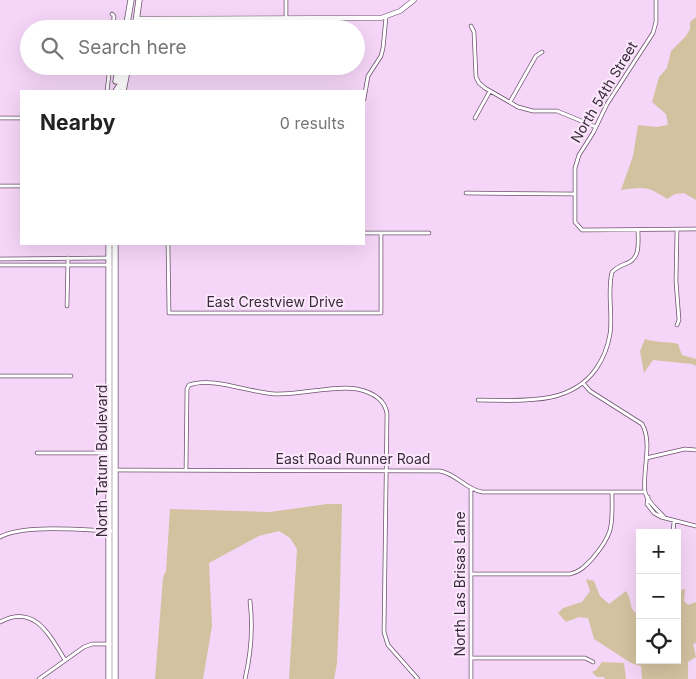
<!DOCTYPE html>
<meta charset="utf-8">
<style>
:root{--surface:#fff;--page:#f6f6f6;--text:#222;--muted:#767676;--line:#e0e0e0}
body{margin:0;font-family:Inter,sans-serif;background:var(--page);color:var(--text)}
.controls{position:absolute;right:15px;bottom:15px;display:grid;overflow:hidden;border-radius:0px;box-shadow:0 5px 20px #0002}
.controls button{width:45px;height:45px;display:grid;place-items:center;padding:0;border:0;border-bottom:1px solid var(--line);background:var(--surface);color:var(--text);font:25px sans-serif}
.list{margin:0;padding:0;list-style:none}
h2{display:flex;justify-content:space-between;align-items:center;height:65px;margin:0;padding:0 20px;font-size:21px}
h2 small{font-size:16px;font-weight:400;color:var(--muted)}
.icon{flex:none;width:28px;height:28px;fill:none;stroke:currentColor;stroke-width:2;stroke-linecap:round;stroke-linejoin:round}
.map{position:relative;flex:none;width:696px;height:679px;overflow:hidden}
.search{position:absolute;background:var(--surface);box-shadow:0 5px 20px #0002;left:20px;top:20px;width:345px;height:55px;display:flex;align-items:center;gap:12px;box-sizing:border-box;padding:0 18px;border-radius:28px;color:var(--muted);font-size:19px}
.panel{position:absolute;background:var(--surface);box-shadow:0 5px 20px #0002;left:20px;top:90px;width:345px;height:155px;border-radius:0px}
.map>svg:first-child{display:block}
.green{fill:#d3c2a0}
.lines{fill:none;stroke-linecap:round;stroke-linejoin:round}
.minor-casing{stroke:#6c516e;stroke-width:4.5}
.tertiary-casing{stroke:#6c516e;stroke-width:5.5}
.primary-casing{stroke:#6c516e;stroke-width:7}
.minor{stroke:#fff;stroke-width:3}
.tertiary{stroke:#fff;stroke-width:4.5}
.primary{stroke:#fff;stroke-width:5.5}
.labels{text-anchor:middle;stroke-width:4;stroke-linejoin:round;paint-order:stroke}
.street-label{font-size:14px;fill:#382b38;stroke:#fce8fd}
</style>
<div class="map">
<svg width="696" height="679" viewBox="0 0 696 679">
<rect width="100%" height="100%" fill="#f6d6f8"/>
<!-- green -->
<path class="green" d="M696 17V200L684 193 675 194 667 199C648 186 643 187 621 190L633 156 638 125 656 127 668 125 666 114 652 102 659 77 667 68 671 51 686 36 690 29V22Z
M645 339C656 343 667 341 678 344L682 355 696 359V366L692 364 653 360 644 373 640 351Z
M327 504H342L340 592 337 663 334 679H289L297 549 290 538 279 531 259 536 209 563 212 626 203 679H155L163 578 166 571 170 509 270 512Z
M586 579 594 581 600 596 609 604 626 591C633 600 627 610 640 615V660H677L678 591 685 589 684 601 688 605 696 602V643L693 644 696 657 688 662V679H642L641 666 631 663 594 639 588 618 579 617 566 622 558 613 563 608 582 602 590 591Z
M602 662 624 663 626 679H605L604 677H597L592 672 596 670Z"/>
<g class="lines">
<!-- minor casing -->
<g class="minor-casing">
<path id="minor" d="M286 0V18
M656 0V22L653 33 607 104 593 133 579 155 575 168V222L582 230 696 229
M112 14 114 16 113 29
M471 26 474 32 476 77 479 83 485 88 518 107 533 111H557L596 127
M107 91 110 66
M364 99 368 76 381 56 383 48 386 17
M510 102 536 56 542 52
M0 118H21
M475 118 490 91
M0 186H21
M466 193 575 194
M364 233H429
M168 244 169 313H381V233
M0 259 109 258
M0 265H109
M67 306 68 258
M677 325 679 320 676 281 677 230
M0 376H71
M583 383 590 391 642 424C653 442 642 472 645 492 648 503 657 509 664 517
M478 400C519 400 569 407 596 369 603 359 608 346 610 334 613 314 607 292 612 272 616 268 620 266 625 264 641 259 638 244 638 230
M37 453H109
M646 458 685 449 696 450
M115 470 440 471C457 474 465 489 482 492H645
M186 470 187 389 189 385C213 376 249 393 276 394 300 395 335 385 357 389 371 392 385 398 387 414L384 632 388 645 418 679
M471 489V679
M648 497 647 504 654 513 661 517 696 526
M673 533 674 521
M0 537C22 524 83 530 111 531
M677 573 678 582
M471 574H570C580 572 585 566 592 559 615 532 612 525 612 492
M0 622C35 603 50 636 65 660
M471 658H585L593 662
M39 679 84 647 92 644H110
M245 679C251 654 253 627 250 601"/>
</g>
<!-- tertiary casing -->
<g class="tertiary-casing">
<path id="tertiary" d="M136 19 381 18 400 11 414 0"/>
</g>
<!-- primary casing -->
<g class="primary-casing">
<path id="primary" d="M126 29 131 0
M135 29 139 0
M116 81 119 66
M116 91 120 85 123 66
M123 91 128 66
M109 244V679
M115 244V679"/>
</g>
<!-- minor -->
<use href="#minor" class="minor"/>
<!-- tertiary -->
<use href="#tertiary" class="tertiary"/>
<!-- primary -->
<use href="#primary" class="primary"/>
</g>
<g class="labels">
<!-- street labels -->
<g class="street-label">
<text transform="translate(604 92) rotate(-59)" y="5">North 54th Street</text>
<text x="275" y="307">East Crestview Drive</text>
<text x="353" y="464">East Road Runner Road</text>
<text transform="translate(102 461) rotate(-90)" y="5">North Tatum Boulevard</text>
<text transform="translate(460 584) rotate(-90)" y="5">North Las Brisas Lane</text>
</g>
</g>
</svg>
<div class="controls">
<button>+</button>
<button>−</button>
<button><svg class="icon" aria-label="locate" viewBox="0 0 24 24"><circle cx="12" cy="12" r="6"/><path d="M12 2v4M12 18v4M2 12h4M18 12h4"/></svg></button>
</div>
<div class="search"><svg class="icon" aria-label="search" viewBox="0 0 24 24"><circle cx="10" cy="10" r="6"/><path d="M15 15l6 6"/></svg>Search here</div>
<section class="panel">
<h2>Nearby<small>0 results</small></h2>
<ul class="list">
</ul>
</section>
</div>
